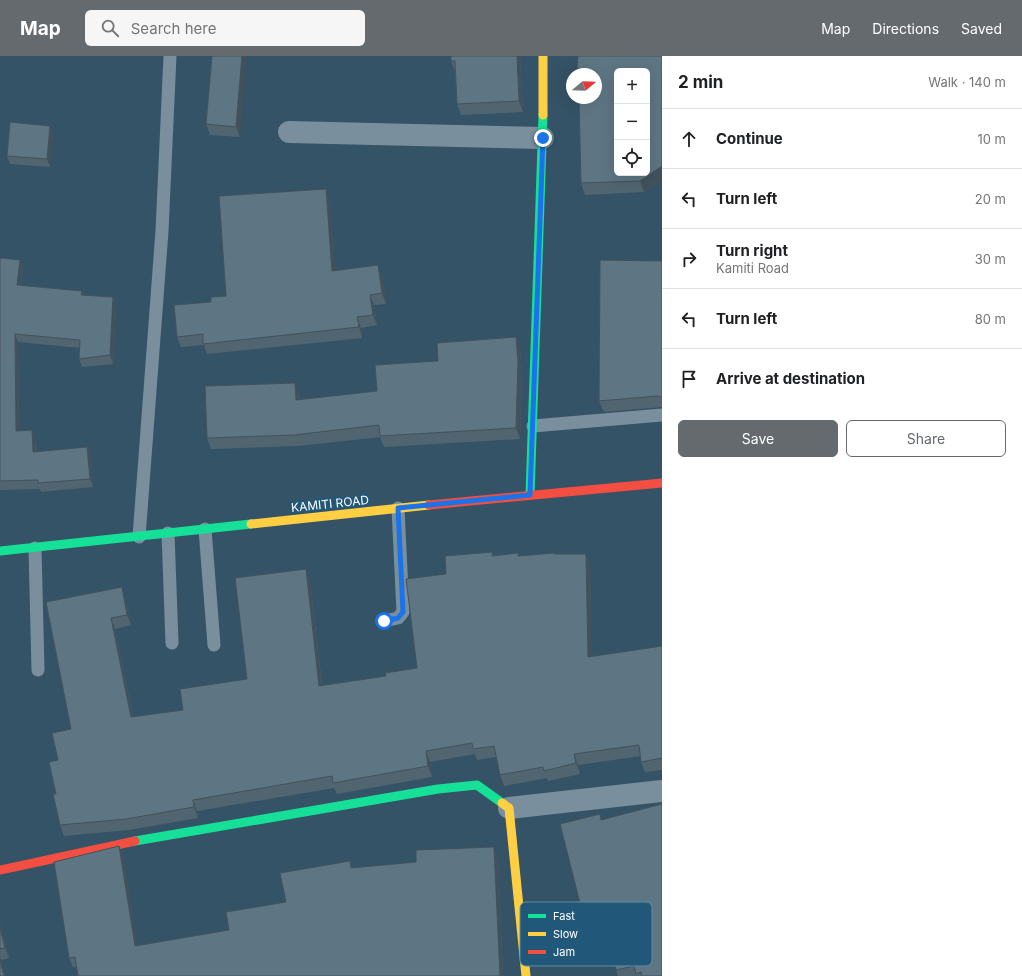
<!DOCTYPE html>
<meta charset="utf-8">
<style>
:root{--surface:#fff;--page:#f6f6f6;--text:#202124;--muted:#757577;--line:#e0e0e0;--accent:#646a6e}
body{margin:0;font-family:Inter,sans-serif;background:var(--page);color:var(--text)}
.controls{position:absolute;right:12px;top:12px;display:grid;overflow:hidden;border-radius:6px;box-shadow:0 4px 16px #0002}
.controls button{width:36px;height:36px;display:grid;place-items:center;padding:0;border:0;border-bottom:1px solid var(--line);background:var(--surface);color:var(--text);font:20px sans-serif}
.compass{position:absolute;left:566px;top:12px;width:36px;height:36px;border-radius:50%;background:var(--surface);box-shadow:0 4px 16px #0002;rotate:71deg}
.stop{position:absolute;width:12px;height:12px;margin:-9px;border:3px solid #1a73e8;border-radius:50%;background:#fff}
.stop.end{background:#1a73e8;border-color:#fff;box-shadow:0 1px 4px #0008}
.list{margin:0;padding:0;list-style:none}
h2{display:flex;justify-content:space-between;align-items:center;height:52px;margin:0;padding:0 16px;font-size:17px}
h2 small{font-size:13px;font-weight:400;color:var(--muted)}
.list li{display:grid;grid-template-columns:26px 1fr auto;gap:12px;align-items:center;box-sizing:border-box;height:60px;padding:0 16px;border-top:1px solid var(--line)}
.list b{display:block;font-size:15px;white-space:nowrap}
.list p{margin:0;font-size:13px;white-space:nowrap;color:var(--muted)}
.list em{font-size:13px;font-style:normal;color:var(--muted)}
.actions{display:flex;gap:8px;padding:12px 16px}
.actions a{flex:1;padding:9px 0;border:1px solid var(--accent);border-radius:6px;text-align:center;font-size:14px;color:var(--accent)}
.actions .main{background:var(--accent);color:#fff}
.icon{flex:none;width:22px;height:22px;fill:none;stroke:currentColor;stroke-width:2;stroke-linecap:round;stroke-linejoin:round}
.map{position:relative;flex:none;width:662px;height:920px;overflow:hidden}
header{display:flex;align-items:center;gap:24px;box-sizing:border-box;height:56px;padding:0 20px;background:var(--accent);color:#fff}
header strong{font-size:19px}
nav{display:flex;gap:22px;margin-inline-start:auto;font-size:14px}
.search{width:280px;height:36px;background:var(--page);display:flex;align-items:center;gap:10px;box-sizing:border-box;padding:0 14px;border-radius:6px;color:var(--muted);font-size:15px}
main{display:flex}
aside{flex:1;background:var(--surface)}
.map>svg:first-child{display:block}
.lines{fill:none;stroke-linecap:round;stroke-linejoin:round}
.lane{stroke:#798f9d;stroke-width:13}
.street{stroke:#798f9d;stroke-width:22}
.fast{stroke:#16e098;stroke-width:9}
.slow{stroke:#ffcf43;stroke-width:9}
.jam{stroke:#f24e42;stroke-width:9}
.wall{fill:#516571}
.shaded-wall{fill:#42525c}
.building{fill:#5e7583;stroke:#42525c;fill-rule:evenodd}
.route{stroke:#1a73e8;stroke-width:5}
.labels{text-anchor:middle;stroke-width:4;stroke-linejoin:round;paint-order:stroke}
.street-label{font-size:12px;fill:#fff;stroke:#21587a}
.key{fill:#21587a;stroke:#648aa2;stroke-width:1}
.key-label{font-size:11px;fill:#fff}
</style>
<header>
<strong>Map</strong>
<div class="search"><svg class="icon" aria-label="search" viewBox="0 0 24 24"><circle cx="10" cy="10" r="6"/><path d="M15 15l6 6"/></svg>Search here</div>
<nav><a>Map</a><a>Directions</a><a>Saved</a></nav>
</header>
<main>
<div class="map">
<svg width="662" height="920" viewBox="0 0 662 920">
<rect width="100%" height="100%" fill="#355366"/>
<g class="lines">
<!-- lane -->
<path class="lane" d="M533 370 662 359
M205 473 214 589
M168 477 172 587
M139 481 162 175 170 0
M35 492 38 614
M384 565 398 562 403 556 398 452"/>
<!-- street -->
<path class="street" d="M289 76 543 82
M509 752 662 735"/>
<!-- fast -->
<path class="fast" d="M530 439 543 59
M0 495 251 468
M135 785 438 733 477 729 502 747"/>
<!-- slow -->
<path class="slow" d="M543 0V59
M251 468 429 449
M502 747 509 752 526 920"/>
<!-- jam -->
<path class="jam" d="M429 449 662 427
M0 814 135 785"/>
</g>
<!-- wall -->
<path class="wall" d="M212 0 240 81 210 79 206 68Z
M451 0H520L523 56 461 59 457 48 455 16 451 5Z
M662 0V124L644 136 585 139 581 127 579 17 577 12Z
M50 70 53 78 50 111 10 108 7 100Z
M330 143 335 215 382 219 386 248 374 249 377 269 361 272 362 282 207 298 204 289 181 291 177 281 226 240Z
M0 202 20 204 23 212 21 230 82 235 83 239 113 241 116 250 113 308 82 311 79 303 80 292 18 286 19 375 35 383 36 396 87 391 91 400 93 431 41 436 40 433 0 434Z
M662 205V351L604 356 599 345Z
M516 281 520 292 522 317 520 383 384 391 380 381 298 390 211 393 207 382 299 338 300 344 377 335 438 305Z
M492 496 493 499 518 497 519 500 555 497V498H586L590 509 591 601 662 591V714L645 716 641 706V700L578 709 580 718 548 725 547 722 504 730 500 719 496 701 477 704 475 698 430 706 432 721 337 738 334 732 197 755 198 762 129 774 64 780 60 769 56 738 58 704 71 673 46 546 125 542 131 569 115 573 133 661 183 654 247 623 310 524 322 629 386 620 417 612 446 518Z
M602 763 662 920H618L616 914 602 861 586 865 582 855Z
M119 790 123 800 137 890 229 874 286 846 350 805 352 812 498 801 503 920H78L77 911H73L69 902Z
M0 868 9 902 1 904 5 920H0Z"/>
<!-- shaded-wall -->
<path class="shaded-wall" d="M242 0H247L240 81 236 71Z
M517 0H520L523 56 519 45Z
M50 70 53 78 50 111 47 103Z
M662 110V124L644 136 640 125Z
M326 133 330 143 336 226 332 215Z
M20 204 23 212 20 238 17 229Z
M378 209 382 219 386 248 382 237Z
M370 239 374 249 377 269 373 259Z
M113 241 116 250 113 308 110 299Z
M357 261 361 272 362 282 359 271Z
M15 278 18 286 19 383 16 375Z
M516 281 520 292 522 317 520 383 516 372Z
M295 327 299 338 300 355 296 344Z
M32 374 35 383 36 405 33 396Z
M87 391 91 400 93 431 90 423Z
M586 498 590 509 592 612 588 601Z
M306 513 310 524 323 641 319 630Z
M122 531 125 542 131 569 127 559Z
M111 562 115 573 135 672 131 661Z
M426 695 430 706 432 721 428 710Z
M574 698 578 709 580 718 576 707Z
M193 744 197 755 198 762 194 751Z
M119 790 123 800 139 900 135 890Z
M494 791 498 801 503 920H500Z
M0 868 9 902 5 892 0 872Z
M0 900 5 920H4L0 904Z"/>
<!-- building -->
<path class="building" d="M212 0H242L236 71 206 68Z
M451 0H517L519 45 457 48 455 5H451Z
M578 0H662V110L640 125 581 127 579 42H596V18H579V12H577ZM617 15H647V117H617Z
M10 66 50 70 47 103 7 100Z
M326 133 332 215 378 209 382 237 370 239 373 259 357 261 359 271 203 288V278L177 281 174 249 211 246V241L226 240 219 140Z
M0 202 20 204 17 229 82 235 81 239 113 241 110 299 79 303 80 284 15 278 16 375 32 374 33 396 87 391 90 423 38 427V424L0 425Z
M600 204 662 205V341L657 340 599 345Z
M516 281 518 306 516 372 380 380 379 369 294 379 207 382 205 330 295 327 296 344 377 335 375 309 438 305 437 287Z
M492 496V500L518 497V500L555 497V498H586L588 601 662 590V702L641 706 639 689 574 698 576 707 544 715 543 711 500 719 494 690 473 693 472 687 426 695 428 710 333 727 332 720 193 744 194 751 126 763 60 769 53 738H56L49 706 58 704 52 677 71 673 46 546 122 531 127 559 111 562 131 661 183 654 180 633 247 623 235 522 306 513 319 630 386 620 385 617 417 612 406 523 446 518 445 500Z
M662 748V920H642L641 916 636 918 634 910 616 914 599 850 582 855 560 768 600 758 601 764Z
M119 790 135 890 229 874 226 856 286 846 280 817 350 805 351 812 416 806V794L494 791 500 920H78L75 901 69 902 54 806Z
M0 872 5 892 0 893Z
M0 904 4 920H0Z"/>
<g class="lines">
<!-- route -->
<path class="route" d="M384 565 398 562 403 556 398 452 530 439 543 82"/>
</g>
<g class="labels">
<!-- street labels -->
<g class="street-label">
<text transform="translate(330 448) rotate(-6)" y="4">KAMITI ROAD</text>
</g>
</g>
<!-- legend -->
<rect x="520" y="846" width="132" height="64" rx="6" class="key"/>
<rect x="528" y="858" width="18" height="4" fill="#16e098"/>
<rect x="528" y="876" width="18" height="4" fill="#ffcf43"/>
<rect x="528" y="894" width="18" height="4" fill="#f24e42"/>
<g class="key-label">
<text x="553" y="864">Fast</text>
<text x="553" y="882">Slow</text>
<text x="553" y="900">Jam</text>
</g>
</svg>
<div class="controls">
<button>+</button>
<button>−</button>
<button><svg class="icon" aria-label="locate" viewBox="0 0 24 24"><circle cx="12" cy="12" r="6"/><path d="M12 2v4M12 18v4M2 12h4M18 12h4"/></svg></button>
</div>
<svg class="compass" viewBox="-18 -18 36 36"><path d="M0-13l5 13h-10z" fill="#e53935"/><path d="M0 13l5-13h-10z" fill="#757577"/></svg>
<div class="stop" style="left:384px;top:565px"></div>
<div class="stop end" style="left:543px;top:82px"></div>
</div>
<aside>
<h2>2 min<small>Walk · 140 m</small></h2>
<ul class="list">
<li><svg class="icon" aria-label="ahead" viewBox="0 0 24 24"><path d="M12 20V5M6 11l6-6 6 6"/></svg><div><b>Continue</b></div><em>10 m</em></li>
<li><svg class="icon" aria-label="left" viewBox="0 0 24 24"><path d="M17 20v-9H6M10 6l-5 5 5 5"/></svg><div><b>Turn left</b></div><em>20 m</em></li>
<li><svg class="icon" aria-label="right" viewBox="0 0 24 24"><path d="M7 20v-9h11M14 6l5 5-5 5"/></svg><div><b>Turn right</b><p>Kamiti Road</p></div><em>30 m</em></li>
<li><svg class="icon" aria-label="left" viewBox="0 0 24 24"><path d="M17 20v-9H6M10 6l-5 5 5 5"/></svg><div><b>Turn left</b></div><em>80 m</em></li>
<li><svg class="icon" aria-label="arrive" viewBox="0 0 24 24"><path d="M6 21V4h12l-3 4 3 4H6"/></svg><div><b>Arrive at destination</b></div></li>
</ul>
<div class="actions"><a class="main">Save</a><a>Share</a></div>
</aside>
</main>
